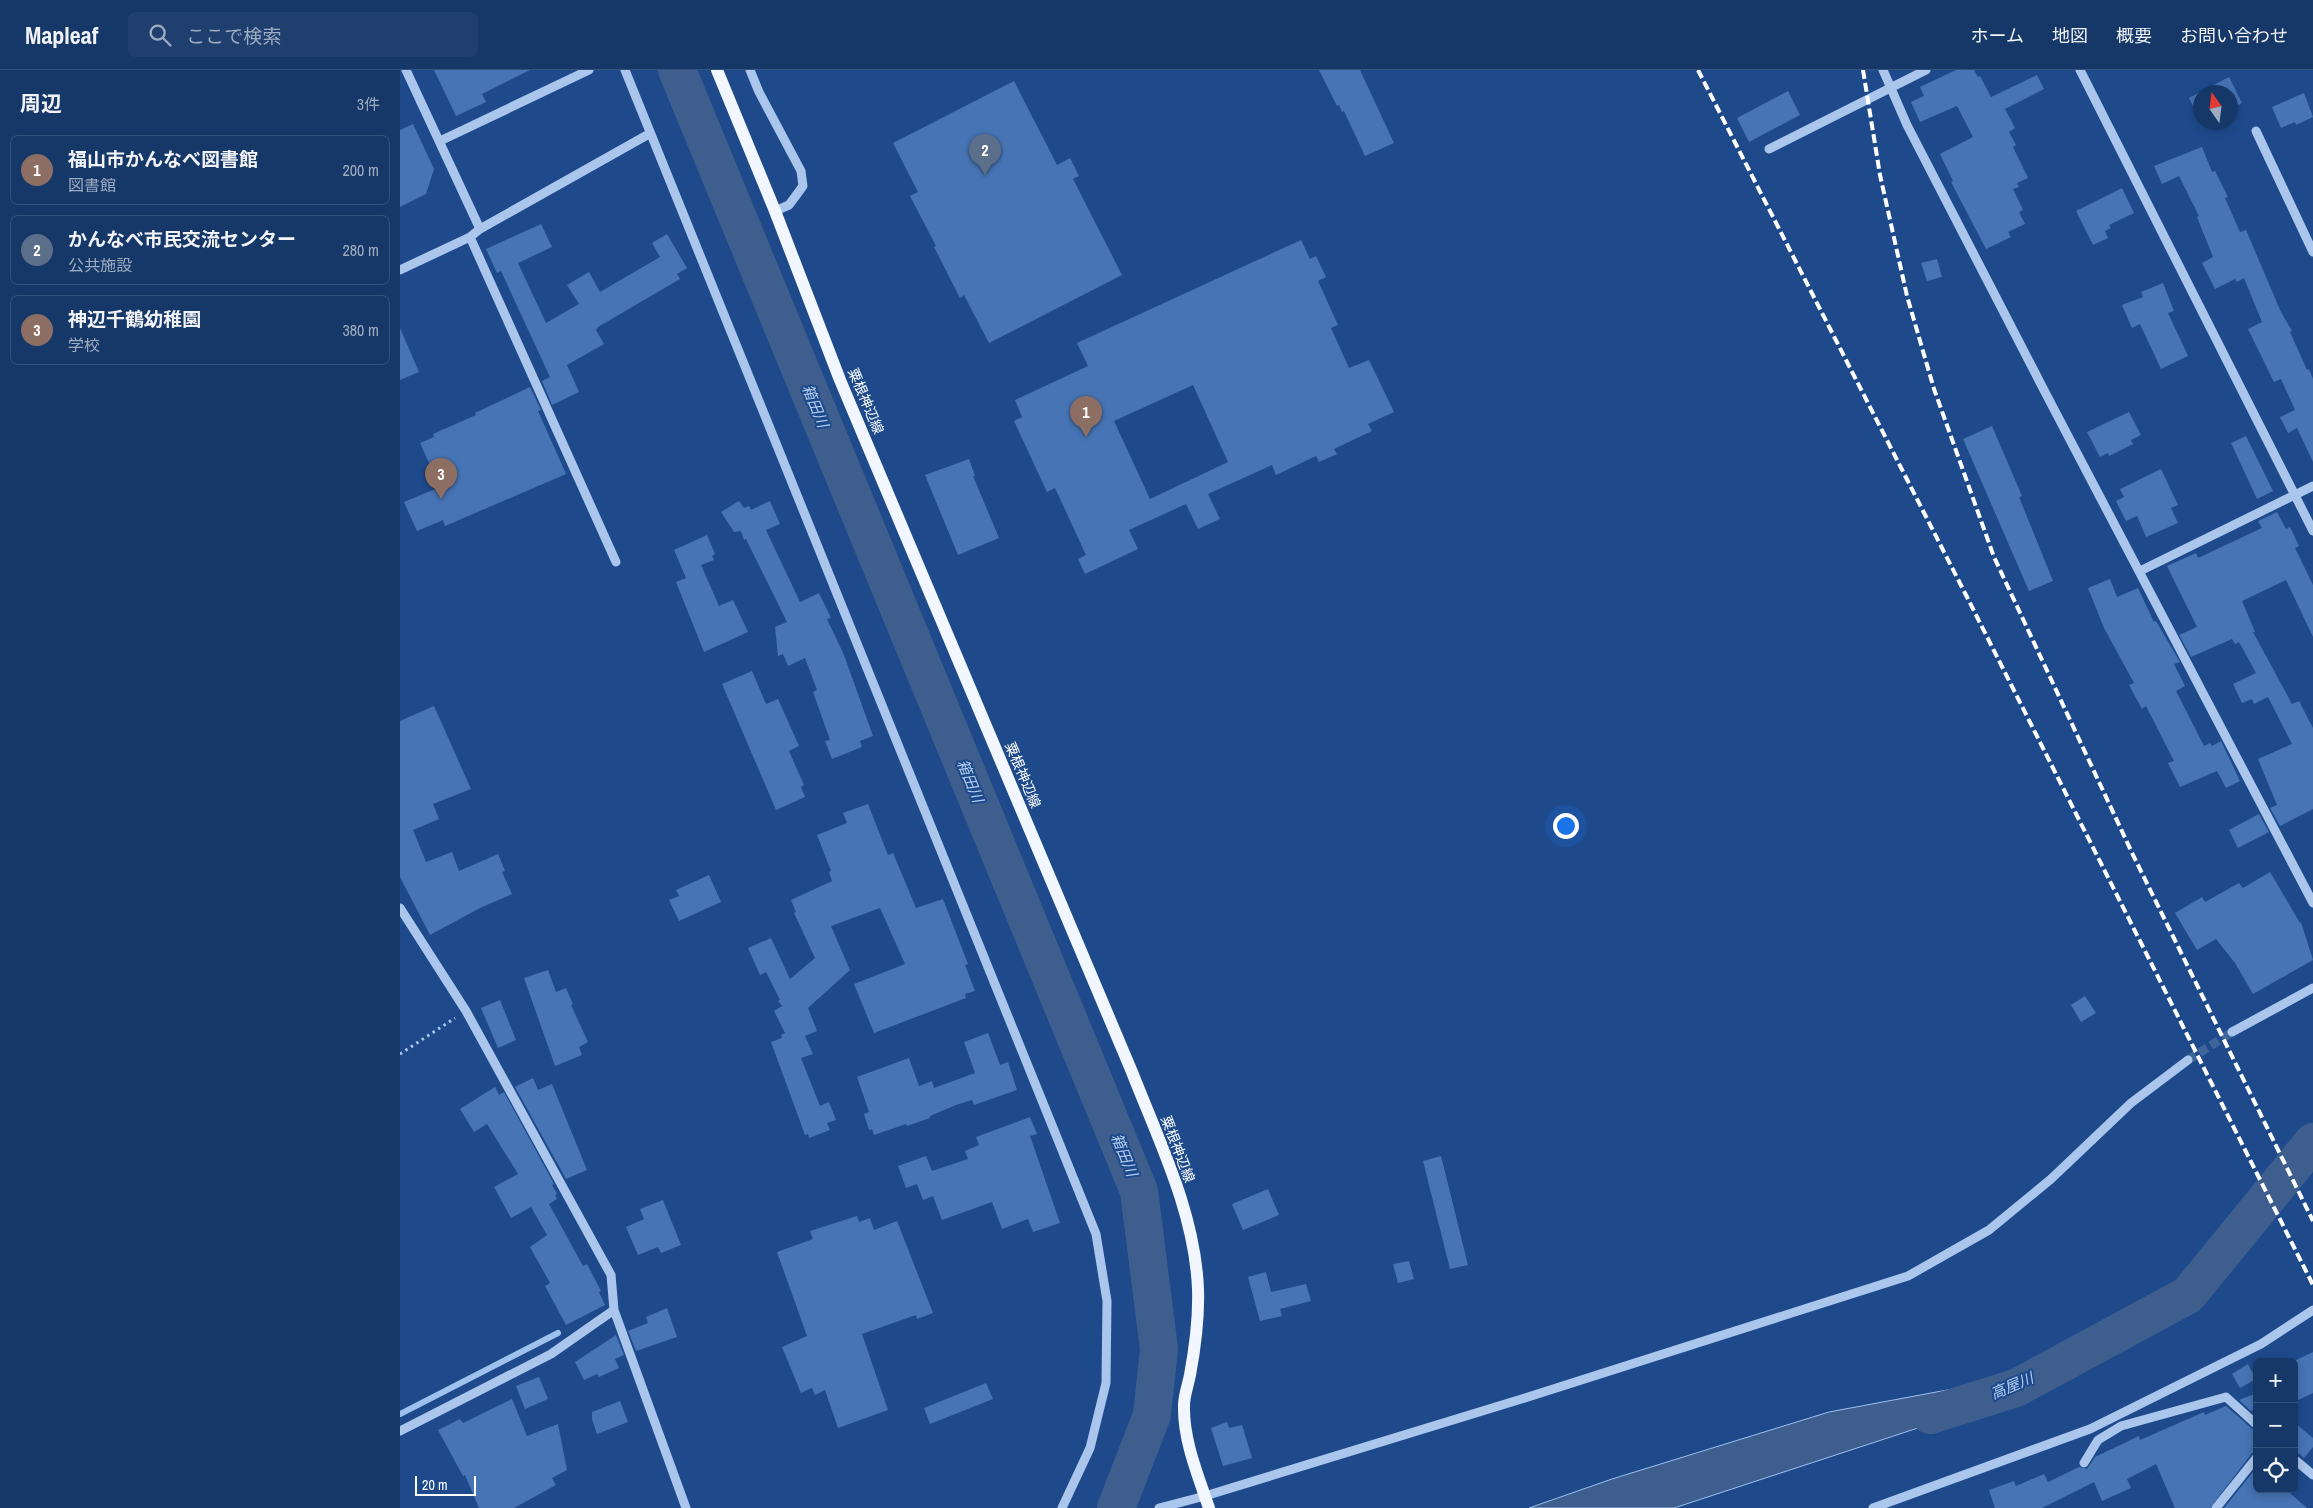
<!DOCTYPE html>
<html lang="ja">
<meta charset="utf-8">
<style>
:root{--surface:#163869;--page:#1f3f6f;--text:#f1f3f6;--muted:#9eacc0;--line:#35527d;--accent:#fbd66a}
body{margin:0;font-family:"Archivo Narrow","Noto Sans JP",sans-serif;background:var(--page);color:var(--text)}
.controls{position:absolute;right:15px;bottom:15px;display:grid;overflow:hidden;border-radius:8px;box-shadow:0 2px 8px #0003}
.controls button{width:45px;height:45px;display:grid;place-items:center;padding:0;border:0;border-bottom:1px solid var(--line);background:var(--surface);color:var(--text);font:25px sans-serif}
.compass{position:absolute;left:1793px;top:15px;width:45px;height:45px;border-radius:50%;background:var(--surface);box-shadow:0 2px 8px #0003;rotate:346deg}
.scale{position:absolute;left:15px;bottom:12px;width:61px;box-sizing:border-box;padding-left:5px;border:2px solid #fff;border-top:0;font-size:14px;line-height:18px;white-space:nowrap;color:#fff;-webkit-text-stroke:4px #1e4a8c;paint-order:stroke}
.you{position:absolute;left:1165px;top:755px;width:18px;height:18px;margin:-12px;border:4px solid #fff;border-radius:50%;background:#1a73e8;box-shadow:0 0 0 8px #1a73e833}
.badge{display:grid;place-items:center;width:32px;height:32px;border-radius:50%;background:var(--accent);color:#fff;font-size:16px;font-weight:700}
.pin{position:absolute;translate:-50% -41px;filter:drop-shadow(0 1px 2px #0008)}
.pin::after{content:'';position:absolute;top:26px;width:18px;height:15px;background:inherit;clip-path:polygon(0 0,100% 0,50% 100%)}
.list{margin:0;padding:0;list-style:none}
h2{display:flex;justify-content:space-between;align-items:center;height:65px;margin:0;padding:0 20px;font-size:21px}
h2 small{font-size:16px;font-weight:400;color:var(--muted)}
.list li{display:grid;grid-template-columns:32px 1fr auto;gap:15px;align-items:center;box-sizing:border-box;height:70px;margin:0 10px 10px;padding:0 10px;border:1px solid var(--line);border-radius:8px}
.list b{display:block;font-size:19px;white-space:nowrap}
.list p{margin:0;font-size:16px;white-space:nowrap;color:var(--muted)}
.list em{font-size:16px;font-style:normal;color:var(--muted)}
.icon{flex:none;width:28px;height:28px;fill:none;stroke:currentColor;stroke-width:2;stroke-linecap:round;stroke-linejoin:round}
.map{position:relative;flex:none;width:1913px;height:1438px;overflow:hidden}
header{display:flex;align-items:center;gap:30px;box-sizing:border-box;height:70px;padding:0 25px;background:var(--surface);border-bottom:1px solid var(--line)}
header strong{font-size:24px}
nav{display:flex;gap:28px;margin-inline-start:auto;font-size:18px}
.search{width:350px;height:45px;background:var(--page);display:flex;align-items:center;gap:12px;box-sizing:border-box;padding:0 18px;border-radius:8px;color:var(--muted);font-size:19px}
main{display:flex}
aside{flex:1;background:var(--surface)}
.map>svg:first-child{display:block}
.water{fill:#3e5e8e;stroke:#9ec1ee}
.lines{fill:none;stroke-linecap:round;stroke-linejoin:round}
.stream{stroke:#9ec1ee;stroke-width:6}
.river{stroke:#3e5e8e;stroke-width:38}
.building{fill:#4674b4;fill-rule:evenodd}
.minor-tunnel{stroke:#40659d;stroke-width:9;stroke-dasharray:9 4.5;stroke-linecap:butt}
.path{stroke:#abc6ec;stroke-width:3;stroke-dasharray:2.5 4;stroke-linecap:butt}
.minor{stroke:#abc6ec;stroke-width:9}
.major{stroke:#f1f6ff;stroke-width:12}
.rail{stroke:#fff;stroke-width:4;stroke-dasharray:9 4;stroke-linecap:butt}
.labels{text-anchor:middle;stroke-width:4;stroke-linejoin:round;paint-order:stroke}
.street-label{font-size:14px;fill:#fff;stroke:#1e4a8c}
.water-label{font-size:15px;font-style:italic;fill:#b7d0f3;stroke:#1e4a8c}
</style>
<header>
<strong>Mapleaf</strong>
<div class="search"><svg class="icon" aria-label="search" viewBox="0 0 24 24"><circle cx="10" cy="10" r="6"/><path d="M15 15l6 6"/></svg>ここで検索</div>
<nav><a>ホーム</a><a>地図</a><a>概要</a><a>お問い合わせ</a></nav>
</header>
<main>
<aside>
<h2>周辺<small>3件</small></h2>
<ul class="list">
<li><span class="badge" style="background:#8d6e63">1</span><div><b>福山市かんなべ図書館</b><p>図書館</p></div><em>200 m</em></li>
<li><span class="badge" style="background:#5c6f8a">2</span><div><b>かんなべ市民交流センター</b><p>公共施設</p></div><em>280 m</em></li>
<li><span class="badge" style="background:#8d6e63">3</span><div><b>神辺千鶴幼稚園</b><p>学校</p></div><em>380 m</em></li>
</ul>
</aside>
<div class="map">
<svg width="1913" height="1438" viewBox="0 0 1913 1438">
<rect width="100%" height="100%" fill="#1e4a8c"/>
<!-- water -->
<path class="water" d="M1574 1315 1582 1337 1274 1438H1129L1212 1409 1429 1342Z"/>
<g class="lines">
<!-- stream -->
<path class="stream" d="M0 1344 158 1263"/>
<!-- river -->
<path class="river" d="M277 0 739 1121 759 1279 752 1345 716 1438
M1530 1345 1616 1318 1788 1225 1913 1072"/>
</g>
<!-- building -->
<path class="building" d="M34 0H130L82 24 86 32 56 46Z
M919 0H960L994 73 965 86 944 41 942 42 939 35 937 36Z
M1556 0H1574L1578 7 1580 6 1591 27 1637 5 1644 19 1605 39 1615 58 1609 62 1616 75 1613 77 1628 108 1617 113 1619 117 1613 119 1623 140 1619 142 1625 154 1608 162 1611 167 1586 179 1551 112 1553 111 1540 84 1573 67 1557 36 1520 52 1511 32 1524 26 1520 17Z
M1829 7 1842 33 1833 38 1834 41 1830 43V22H1800V50L1789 28Z
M614 11 657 95 670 88 679 106 673 109 722 205 589 273 564 225 560 228 534 177 536 176 510 126 518 122 493 73Z
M1388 21 1400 45 1349 72 1337 48Z
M1904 23 1913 47 1896 55 1895 52 1881 58 1872 37Z
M13 54 34 99 26 124 0 137V60Z
M1802 77 1812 102 1815 101 1828 127 1825 128 1840 162 1846 160 1881 242 1892 261 1890 262 1907 300 1909 299 1913 309V392L1897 358 1888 363 1880 347 1895 340 1881 309 1874 312 1848 259 1862 252 1844 208 1837 212 1835 209 1815 219 1802 193 1813 187 1797 147 1799 146 1779 106 1762 114 1754 96Z
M1722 118 1734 143 1709 155 1711 158 1705 161 1708 168 1693 175 1676 141Z
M141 154 152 177 118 193 146 253 179 234 167 215 189 202 200 222 260 187 252 173 267 164 287 198 277 204 280 209 198 257 196 260 204 274 167 295 179 322 152 335 142 311 150 307 101 201 97 203 86 179Z
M901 170 910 189 916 186 926 207 918 211 938 255 931 258 949 298 969 290 994 342 968 354 972 361 934 379 937 384 919 392 916 386 876 405 872 395 808 424 820 449 798 459 786 434 729 460 738 479 685 504 678 489 686 485 655 418 647 422 614 351 622 347 615 330 688 296 677 273ZM793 315 828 392 750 429 714 351Z
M1537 189 1542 207 1527 211 1521 193Z
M1763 213 1774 241 1768 243 1788 286 1761 299 1740 254 1732 258 1722 235 1743 227 1741 222Z
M0 258 19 302 0 310Z
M130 317 141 340 138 341 166 404 45 456 43 450 17 461 4 432 40 417 20 373 34 367 33 364 76 345 75 343Z
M1729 342 1741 365 1731 370 1733 374 1709 386 1708 383 1700 387 1687 362Z
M1592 356 1622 426 1619 427 1653 511 1629 521 1563 369Z
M1846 366 1873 421 1857 429 1831 373Z
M569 389 575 406H573L599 468 558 485 525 405Z
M1761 399 1778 435 1771 438 1778 453 1746 467 1737 446 1726 451 1716 431 1724 427 1720 419Z
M339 431 344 438 349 436 351 440 370 431 380 454 366 460 400 532 419 523 431 548 427 549 444 585 473 666 460 671 462 677 432 689 425 671 430 670 413 622 417 620 405 588 388 596 383 584 378 586 375 557 387 552 346 469 344 470 341 461 334 462 321 442Z
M1877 442 1886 459 1890 457 1899 476 1895 478 1913 515V567L1886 510 1842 531 1855 562H1853L1892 634 1899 631 1913 658V739L1880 756 1870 738 1877 735 1858 689 1892 674 1868 627 1854 634 1852 629 1842 633 1833 614 1856 603 1839 572 1835 574 1832 569 1791 587 1779 565 1797 557 1767 496 1796 483 1798 488 1862 458 1858 451Z
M307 465 315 484 312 486 314 490 301 495 319 536 333 530 348 562 304 582 276 512 286 508 274 480Z
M1710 509 1717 527 1738 518 1754 552 1756 551 1780 592 1774 594 1785 616 1776 621 1804 676 1810 673 1812 676 1821 671 1840 711 1826 718 1817 701 1780 717 1768 693 1774 691 1746 636 1742 639 1729 615 1734 613 1704 558 1688 518Z
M352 601 366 634 378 629 399 676 389 681 404 715 401 717 405 727 376 740 322 614Z
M34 636 71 719 33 734 39 749 13 760 26 792 52 782 59 801 98 784 105 801 102 802 112 824 80 838 30 865 0 807V651Z
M468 734 488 785 493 783 516 838 543 829 568 894 565 895 575 921 565 924 566 928 474 963 454 914 505 894 480 838 431 856 450 900 408 938 417 961 405 966 413 984 401 988 420 1036 429 1032 436 1050 427 1053 430 1060 409 1068 408 1064 405 1065 371 972 382 968 381 965 385 963 374 941 382 936 378 931 380 930 366 902 360 905 348 878 371 868 390 909 415 888 394 843 396 842 391 830 432 811 429 802 431 801 417 765 447 753 443 743Z
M1859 744 1869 762 1838 778 1829 760Z
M1870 802 1900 853 1901 852 1913 890 1853 924 1835 893 1816 869 1797 880 1775 843 1802 827 1805 832 1839 813 1843 818Z
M309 805 321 832 279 851 269 830 279 826 276 820Z
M148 900 156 922 166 918 173 934 171 935 188 972 179 977 182 985 155 996 124 908Z
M1685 926 1696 943 1681 952 1671 935Z
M100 930 116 970 98 978 81 938Z
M588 963 600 995 608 992 617 1020 574 1035 572 1030 556 1035 530 1046V1048L507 1056 506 1054 474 1065 472 1059 469 1060 464 1044 469 1042 457 1007 509 988 519 1016 532 1011 534 1018 575 1003 564 972Z
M133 1008 138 1020 152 1014 187 1100 166 1109 115 1017Z
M95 1017 99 1025 104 1022 154 1114 152 1115 157 1124 155 1125 157 1129 149 1134 183 1196 187 1194 201 1221 199 1222 205 1235 166 1255 145 1216 150 1213 130 1177 147 1165 131 1137 111 1148 94 1117 118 1104 87 1054 74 1062 60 1039Z
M630 1047 637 1064 630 1066 660 1153 633 1162 628 1149 602 1159 592 1132 542 1150 533 1126 523 1130 517 1114 506 1118 498 1096 526 1086 532 1101 568 1089 565 1081 579 1075 576 1067Z
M1041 1086 1068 1195 1050 1199 1023 1091Z
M868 1119 879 1145 843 1160 832 1134Z
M263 1130 281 1175 261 1183 258 1177 238 1185 226 1157 244 1149 240 1139Z
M457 1146 459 1152 470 1148 474 1160 497 1151 533 1243 517 1249 516 1245 462 1264 488 1340 438 1358 425 1320 415 1325 412 1318 401 1323 382 1277 407 1266 377 1182 413 1169 410 1161Z
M1009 1191 1014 1209 998 1213 993 1194Z
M866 1202 871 1222 906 1214 911 1231 880 1239 882 1246 860 1251 848 1207Z
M267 1238 277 1267 236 1281 228 1261 248 1253 246 1247Z
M216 1265 224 1285 215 1289 219 1298 199 1307 197 1304 184 1310 175 1292Z
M1913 1282V1323L1894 1332V1291Z
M1848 1294 1856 1309 1840 1318 1832 1304Z
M139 1307 148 1329 125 1339 116 1316Z
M586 1313 593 1329 530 1354 524 1338Z
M1857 1323V1338L1851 1341 1839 1330Z
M112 1329 127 1366 158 1354 167 1400 152 1408 156 1415 114 1438H79L65 1405 63 1406 38 1360 60 1349 63 1353Z
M220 1331 228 1352 197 1364 192 1349V1342Z
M1826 1336 1857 1363V1381L1852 1383 1810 1438H1775L1756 1394 1727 1409 1731 1418 1702 1431 1694 1412 1642 1438H1595L1589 1420 1614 1411 1616 1416 1644 1404 1648 1412 1679 1397 1687 1399 1695 1387 1739 1366 1740 1370 1804 1342 1805 1345Z
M827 1352 829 1358 842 1355 852 1388 823 1396 811 1358Z
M1894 1352 1913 1368V1377L1904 1388 1894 1379Z
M1857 1397V1419H1885L1907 1438H1824Z"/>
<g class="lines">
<!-- minor-tunnel -->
<path class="minor-tunnel" d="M1788 990 1832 962"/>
<!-- path -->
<path class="path" d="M0 984 55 948"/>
<!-- minor -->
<path class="minor" d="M6 0 80 159
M225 0 696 1164 707 1231 706 1313 690 1378 662 1438
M350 0 359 22 401 101 403 116 389 135 375 141
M1483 0 1507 55 1646 324 1913 833
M1680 0 1913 461
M1856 61 1913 182
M40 71 189 0
M1369 79 1526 0
M70 167 216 492
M0 200 70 167 80 159 249 64
M1740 501 1913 416
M0 838 66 941 211 1205 214 1240 286 1438
M1832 962 1913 918
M0 1361 151 1284 214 1240
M1894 1389 1913 1405
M1684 1393 1698 1370 1721 1356 1826 1327 1857 1355
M759 1438 805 1426 1128 1327 1508 1206 1589 1160 1651 1109 1731 1033 1788 990
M1473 1438 1690 1359 1861 1274 1913 1240
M1816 1438 1857 1387"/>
<!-- major -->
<path class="major" d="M317 0 375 141 440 310 732 1002C759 1071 795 1143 798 1219 799 1247 795 1278 790 1305 788 1315 784 1326 784 1335 783 1370 798 1405 809 1438"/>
<!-- rail -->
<path class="rail" d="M1298 0 1567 527 1913 1215
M1463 0 1480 105 1507 226 1534 319 1594 487 1734 787 1913 1151"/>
</g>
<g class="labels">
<!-- street labels -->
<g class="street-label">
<text transform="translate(466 331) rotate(67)" y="5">粟根神辺線</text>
<text transform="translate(623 705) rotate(67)" y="5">粟根神辺線</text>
<text transform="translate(778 1079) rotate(69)" y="5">粟根神辺線</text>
</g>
<!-- water labels -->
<g class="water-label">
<text transform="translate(415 336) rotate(68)" y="5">箱田川</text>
<text transform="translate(570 711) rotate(68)" y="5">箱田川</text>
<text transform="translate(724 1085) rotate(68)" y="5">箱田川</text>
<text transform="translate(1612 1316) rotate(-23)" y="5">高屋川</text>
</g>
</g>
</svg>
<div class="controls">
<button>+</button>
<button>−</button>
<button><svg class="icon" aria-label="locate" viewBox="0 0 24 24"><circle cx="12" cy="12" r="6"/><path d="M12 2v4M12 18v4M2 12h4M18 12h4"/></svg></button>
</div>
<svg class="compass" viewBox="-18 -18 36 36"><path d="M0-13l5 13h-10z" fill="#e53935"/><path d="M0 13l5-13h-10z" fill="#9eacc0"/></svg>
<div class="scale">20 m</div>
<div class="you"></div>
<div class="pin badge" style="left:686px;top:367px;background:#8d6e63">1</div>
<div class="pin badge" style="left:585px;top:105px;background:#5c6f8a">2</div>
<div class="pin badge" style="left:41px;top:429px;background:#8d6e63">3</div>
</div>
</main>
